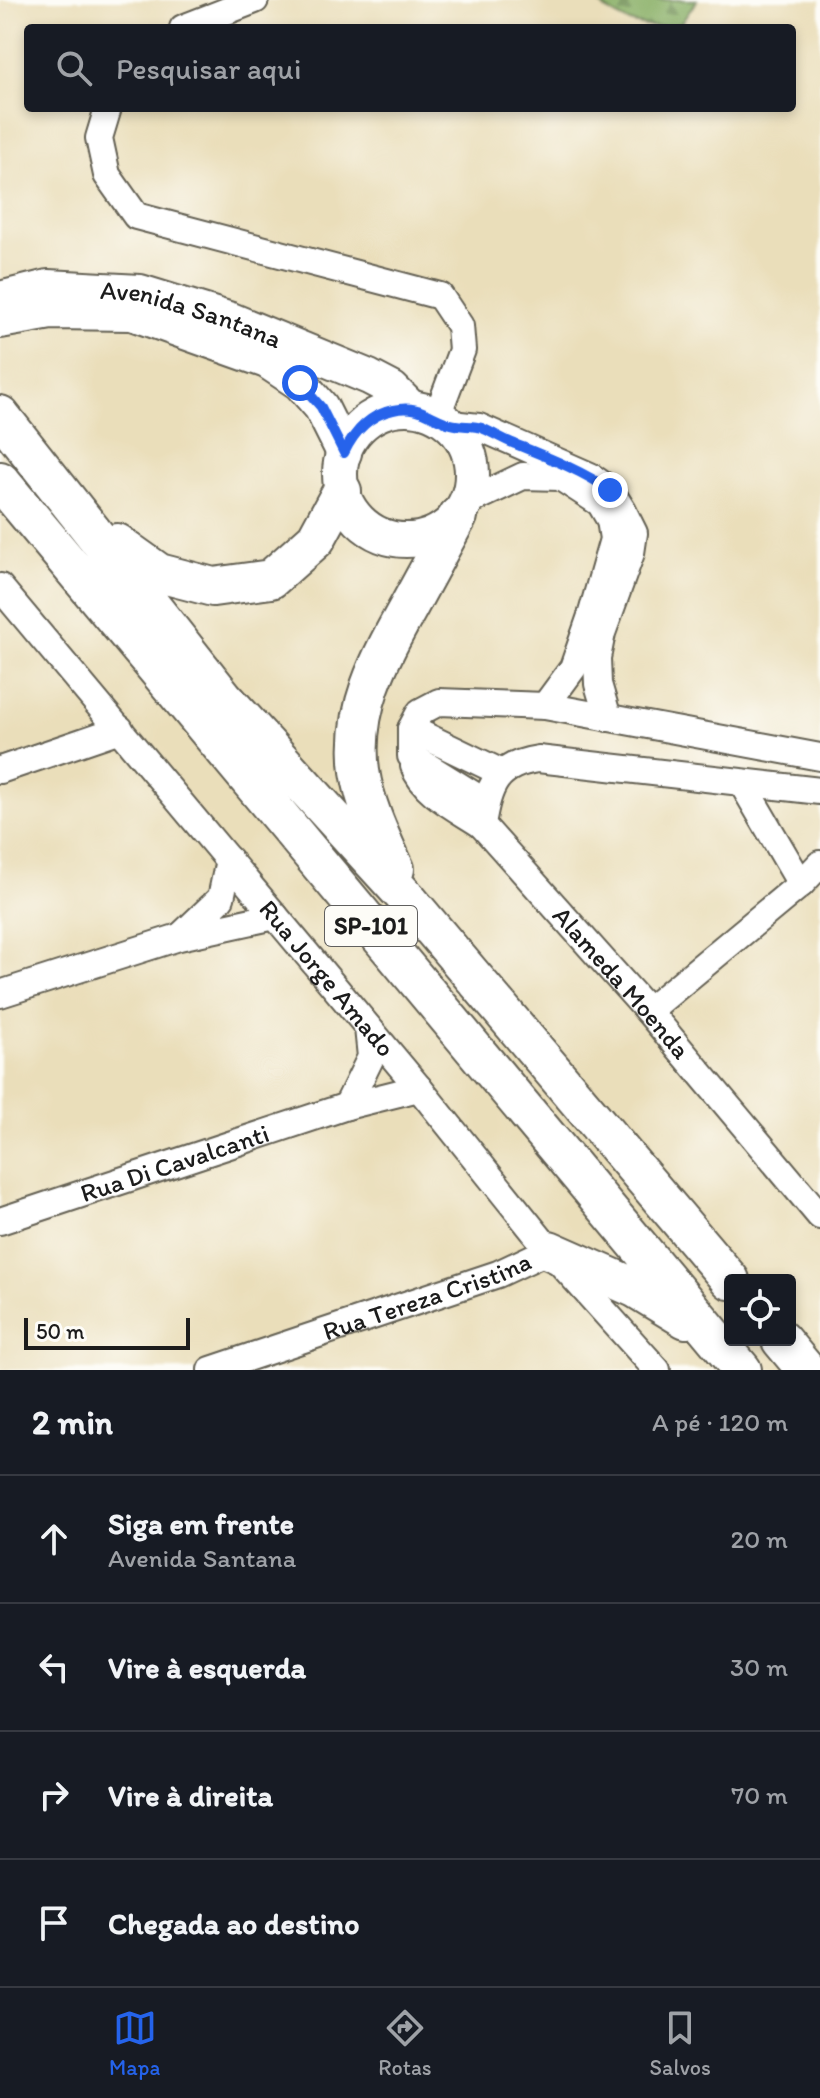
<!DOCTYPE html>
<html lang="pt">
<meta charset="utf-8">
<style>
:root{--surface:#171b24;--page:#242831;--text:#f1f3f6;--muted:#9ea1a6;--line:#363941;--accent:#2563eb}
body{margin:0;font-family:Itim,sans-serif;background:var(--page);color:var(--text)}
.controls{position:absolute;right:24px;bottom:24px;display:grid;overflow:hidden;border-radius:8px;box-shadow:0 4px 12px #0003}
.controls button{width:72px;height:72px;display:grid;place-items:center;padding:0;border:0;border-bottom:2px solid var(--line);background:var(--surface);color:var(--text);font:40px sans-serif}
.scale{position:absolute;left:24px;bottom:20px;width:166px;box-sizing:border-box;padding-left:8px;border:4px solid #1c1c1c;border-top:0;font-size:22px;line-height:28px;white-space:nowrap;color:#1c1c1c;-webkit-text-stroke:6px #fdfcf7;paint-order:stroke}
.stop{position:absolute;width:24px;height:24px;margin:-18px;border:6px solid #2563eb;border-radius:50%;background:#fff}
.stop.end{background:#2563eb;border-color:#fff;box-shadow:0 2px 8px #0008}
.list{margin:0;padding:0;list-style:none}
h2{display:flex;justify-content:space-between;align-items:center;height:104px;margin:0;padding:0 32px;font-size:34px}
h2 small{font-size:26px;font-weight:400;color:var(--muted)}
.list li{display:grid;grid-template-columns:52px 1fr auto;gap:24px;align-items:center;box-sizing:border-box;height:128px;padding:0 32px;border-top:2px solid var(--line)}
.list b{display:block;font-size:30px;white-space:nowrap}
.list p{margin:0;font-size:26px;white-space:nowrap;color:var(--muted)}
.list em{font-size:26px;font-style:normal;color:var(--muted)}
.icon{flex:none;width:44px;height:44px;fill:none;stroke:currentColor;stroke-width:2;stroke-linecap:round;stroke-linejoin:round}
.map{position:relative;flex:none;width:820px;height:1370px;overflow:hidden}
.search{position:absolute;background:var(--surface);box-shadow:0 4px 12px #0003;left:24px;right:24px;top:24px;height:88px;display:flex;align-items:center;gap:20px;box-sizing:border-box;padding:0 28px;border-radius:8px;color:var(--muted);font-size:30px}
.sheet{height:616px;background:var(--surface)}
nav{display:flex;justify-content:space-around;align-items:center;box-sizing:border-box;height:112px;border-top:2px solid var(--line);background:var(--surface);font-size:22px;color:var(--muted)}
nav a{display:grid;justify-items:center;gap:4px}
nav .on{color:var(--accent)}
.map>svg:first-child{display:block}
.forest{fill:url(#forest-firs);stroke:#526640;stroke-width:2}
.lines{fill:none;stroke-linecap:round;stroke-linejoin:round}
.minor-casing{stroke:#646053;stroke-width:30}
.major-casing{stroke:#646053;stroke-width:38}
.highway-casing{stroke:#646053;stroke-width:42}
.minor{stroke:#fff;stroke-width:26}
.major{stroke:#fff;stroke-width:34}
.highway{stroke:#fff;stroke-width:38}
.route{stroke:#2563eb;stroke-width:10}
.labels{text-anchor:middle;stroke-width:6;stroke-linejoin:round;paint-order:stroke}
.shield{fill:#fdfcf7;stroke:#605f5e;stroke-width:2}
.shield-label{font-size:24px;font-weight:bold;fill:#1c1c1c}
.street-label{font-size:26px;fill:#1c1c1c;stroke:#fdfcf7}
</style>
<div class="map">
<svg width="820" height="1370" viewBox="0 0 820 1370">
<defs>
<pattern id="forest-firs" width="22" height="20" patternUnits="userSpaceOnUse" patternTransform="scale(2)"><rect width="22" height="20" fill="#88af65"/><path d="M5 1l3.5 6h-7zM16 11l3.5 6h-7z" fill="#6e8e52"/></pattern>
</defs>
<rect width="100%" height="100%" fill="#fdfcf7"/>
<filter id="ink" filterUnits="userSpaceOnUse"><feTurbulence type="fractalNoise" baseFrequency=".0125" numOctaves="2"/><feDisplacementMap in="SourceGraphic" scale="16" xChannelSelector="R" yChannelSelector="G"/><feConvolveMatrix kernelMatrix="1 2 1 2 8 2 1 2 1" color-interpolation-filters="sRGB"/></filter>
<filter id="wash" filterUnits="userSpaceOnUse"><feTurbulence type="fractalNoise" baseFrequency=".006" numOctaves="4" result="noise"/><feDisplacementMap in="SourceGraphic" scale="32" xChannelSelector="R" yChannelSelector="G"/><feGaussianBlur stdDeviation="1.8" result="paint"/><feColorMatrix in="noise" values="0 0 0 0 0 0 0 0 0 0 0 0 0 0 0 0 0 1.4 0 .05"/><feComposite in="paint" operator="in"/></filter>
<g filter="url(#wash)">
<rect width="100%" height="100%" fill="#eadeba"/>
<!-- forest -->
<path class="forest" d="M594 0H697L681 23C645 32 621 23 594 0Z"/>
</g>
<g filter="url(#ink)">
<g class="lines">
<!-- minor casing -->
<g class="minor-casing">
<g id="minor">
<path d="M183 28 255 0"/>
<path d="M108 108 99 138 107 175 136 216 440 296 460 326 462 350 437 416"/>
<path d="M451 424 479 427 590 476 610 490 623 511 634 533 631 553 602 633 597 658 598 684 608 718"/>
<path d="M466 503 523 476 560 477 600 503 610 520 613 539 592 613 573 668 545 706"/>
<path id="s1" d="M0 587 419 1088 549 1250 657 1370"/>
<path d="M411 729 500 772"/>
<path d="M414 766C423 793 460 810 482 825"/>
<path d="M0 770 120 729"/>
<path d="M742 783 801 884"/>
<path id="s2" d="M820 791 538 759C496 765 488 786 482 825L648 1011 820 1216"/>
<path d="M485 802 411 756V729L420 712 439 702 545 706 820 757"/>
<path d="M182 935 221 898 229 860"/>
<path d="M0 994 179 937 275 916"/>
<path d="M648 1011 801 884 820 864"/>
<path d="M347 1106 371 1057 368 1028"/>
<path id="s3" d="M0 1221 347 1106 419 1088"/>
<path id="s4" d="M211 1370 498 1274 549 1250"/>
</g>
</g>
<!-- major casing -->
<g class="major-casing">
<g id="major">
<path id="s5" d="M0 299 48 287 140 292 231 320 369 377 392 389 411 408"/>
<path d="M0 321 51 312 132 313 267 361 300 383 321 407 344 453"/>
<circle cx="406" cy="474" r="66"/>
</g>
</g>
<!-- highway casing -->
<g class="highway-casing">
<path id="highway" d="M0 415 224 698 409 901 730 1280
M0 481 742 1370
M117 543 159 573 213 587 271 579 316 539 342 491
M395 869C381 838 365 805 360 771 352 709 379 660 408 608 425 577 441 547 458 516
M549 1250 635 1288 686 1319
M781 1340 806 1370"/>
</g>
<!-- minor -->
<use href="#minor" class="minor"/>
<!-- major -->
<use href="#major" class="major"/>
<!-- highway -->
<use href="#highway" class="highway"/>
</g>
</g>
<g class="lines" filter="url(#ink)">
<!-- route -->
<path class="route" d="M300 383 321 407 344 453C354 432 369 415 393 410 420 404 430 418 451 424 461 427 472 425 482 428 493 433 504 440 515 444 549 458 580 470 610 490"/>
</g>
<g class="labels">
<!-- shield labels -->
<rect class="shield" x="325" y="906" width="92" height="40" rx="6"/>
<g class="shield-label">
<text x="371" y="934">SP-101</text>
</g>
<!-- street labels -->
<g class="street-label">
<text dy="9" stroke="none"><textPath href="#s5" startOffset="196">Avenida Santana</textPath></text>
<text dy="9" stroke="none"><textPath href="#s1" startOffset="510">Rua Jorge Amado</textPath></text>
<text dy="9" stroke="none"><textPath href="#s2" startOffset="590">Alameda Moenda</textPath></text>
<text dy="9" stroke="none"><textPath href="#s3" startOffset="184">Rua Di Cavalcanti</textPath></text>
<text dy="9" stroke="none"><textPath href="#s4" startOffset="228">Rua Tereza Cristina</textPath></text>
</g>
</g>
</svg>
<div class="controls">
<button><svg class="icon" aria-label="locate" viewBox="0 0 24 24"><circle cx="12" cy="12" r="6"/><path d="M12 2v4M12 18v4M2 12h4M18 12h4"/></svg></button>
</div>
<div class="scale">50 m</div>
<div class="stop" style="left:300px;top:383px"></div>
<div class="stop end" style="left:610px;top:490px"></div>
<div class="search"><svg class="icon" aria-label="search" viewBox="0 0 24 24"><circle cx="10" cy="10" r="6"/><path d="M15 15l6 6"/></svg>Pesquisar aqui</div>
</div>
<section class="sheet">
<h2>2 min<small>A pé · 120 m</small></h2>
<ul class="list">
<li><svg class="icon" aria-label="ahead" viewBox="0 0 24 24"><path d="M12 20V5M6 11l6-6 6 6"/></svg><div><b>Siga em frente</b><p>Avenida Santana</p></div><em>20 m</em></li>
<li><svg class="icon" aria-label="left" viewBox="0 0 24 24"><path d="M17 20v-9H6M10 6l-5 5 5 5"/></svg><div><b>Vire à esquerda</b></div><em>30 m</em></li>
<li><svg class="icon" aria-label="right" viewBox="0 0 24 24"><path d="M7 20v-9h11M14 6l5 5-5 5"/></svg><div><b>Vire à direita</b></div><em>70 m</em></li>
<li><svg class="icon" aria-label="arrive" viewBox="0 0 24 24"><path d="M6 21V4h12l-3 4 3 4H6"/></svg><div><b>Chegada ao destino</b></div></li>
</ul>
</section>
<nav>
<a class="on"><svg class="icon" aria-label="map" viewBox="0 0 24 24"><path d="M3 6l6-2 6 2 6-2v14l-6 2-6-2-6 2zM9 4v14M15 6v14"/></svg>Mapa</a>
<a><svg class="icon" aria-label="directions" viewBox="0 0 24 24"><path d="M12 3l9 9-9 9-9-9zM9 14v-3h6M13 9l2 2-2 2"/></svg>Rotas</a>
<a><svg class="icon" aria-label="saved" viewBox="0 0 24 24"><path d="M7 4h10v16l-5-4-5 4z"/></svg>Salvos</a>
</nav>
